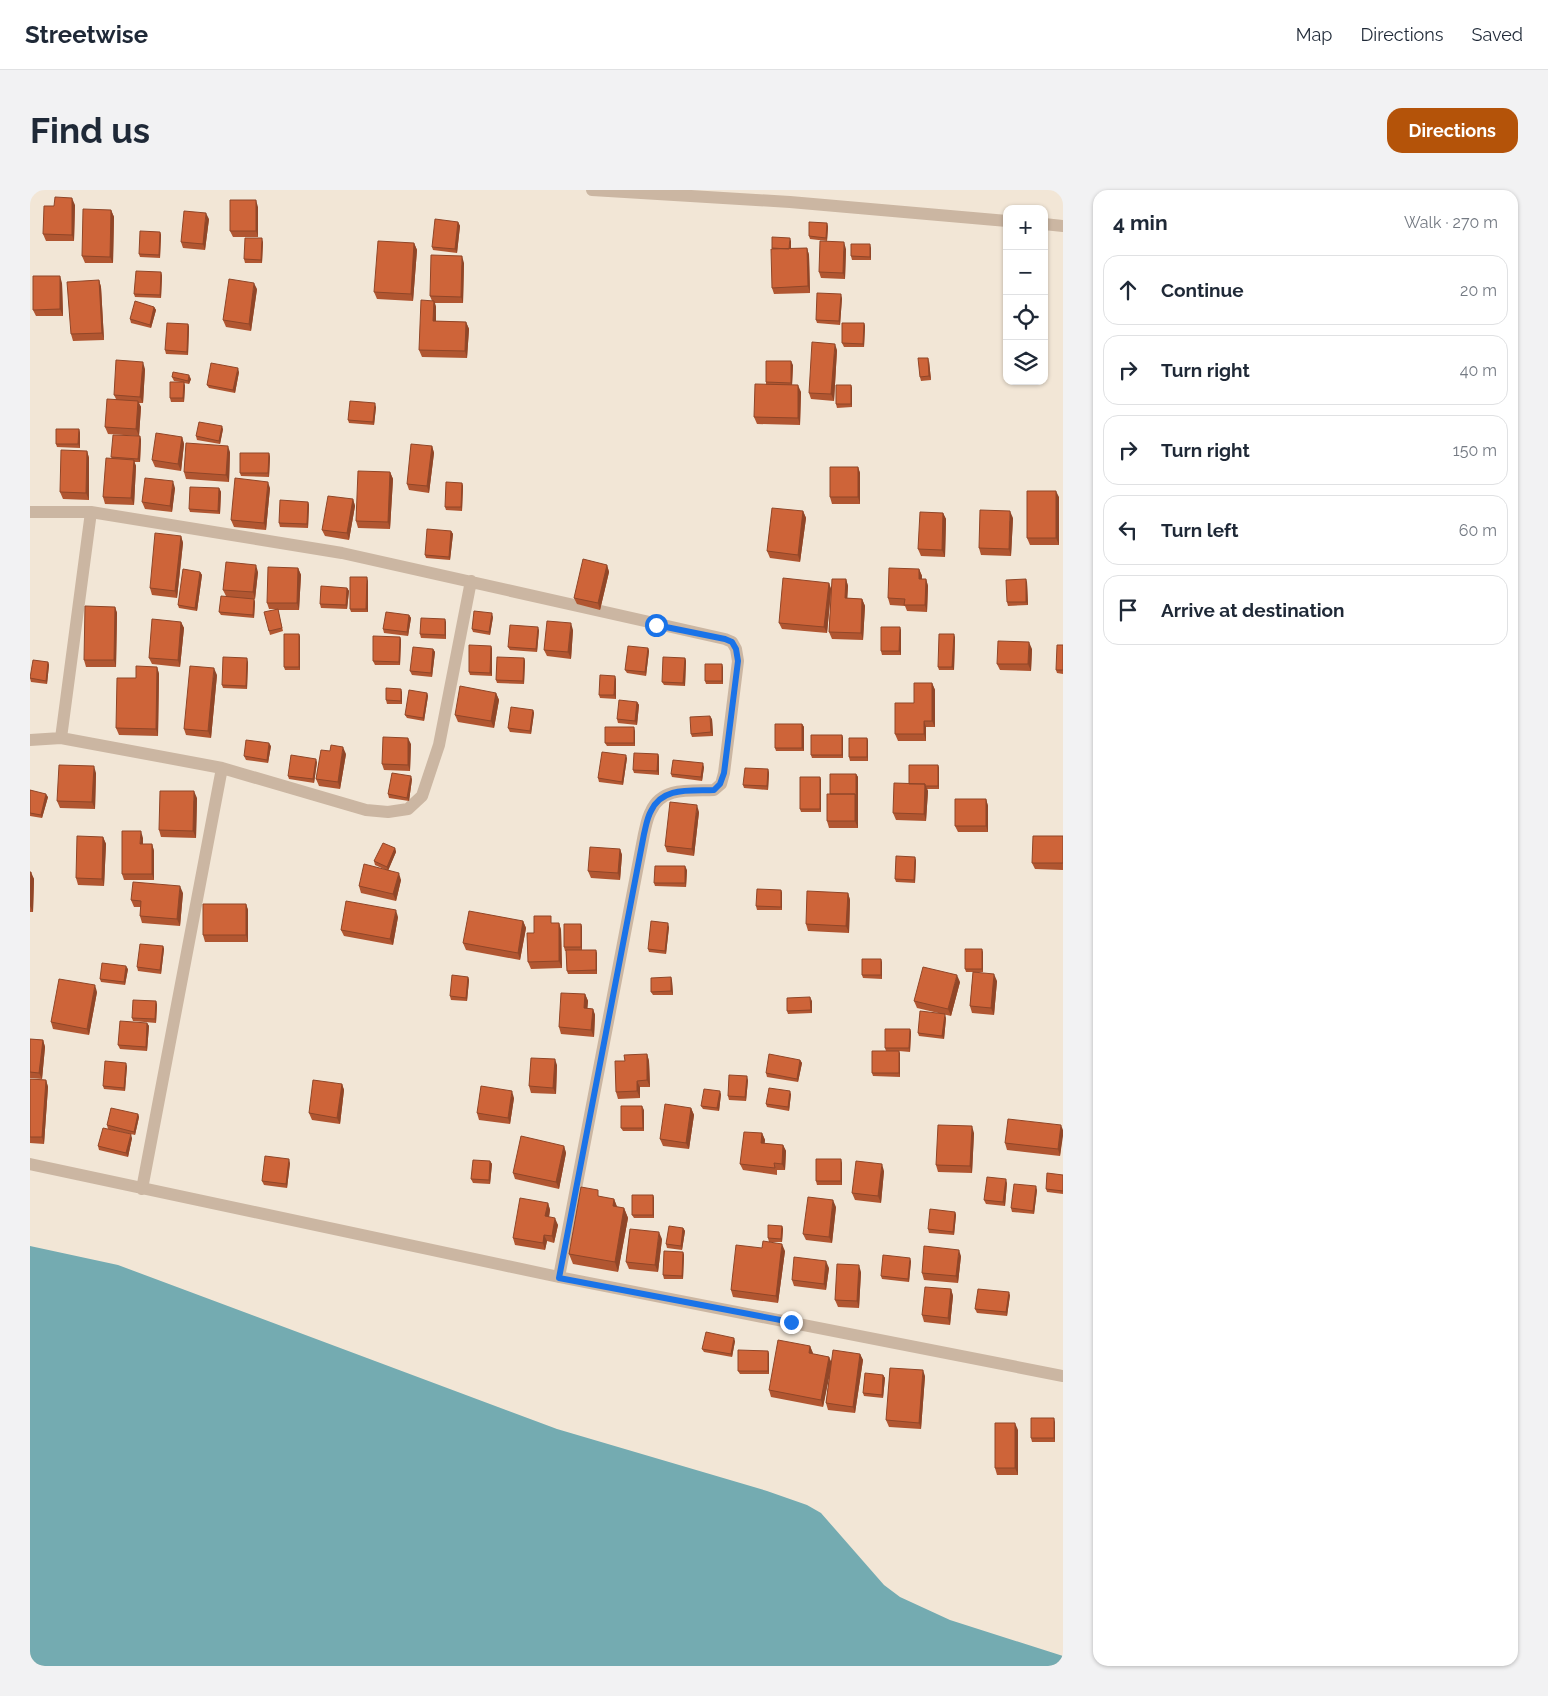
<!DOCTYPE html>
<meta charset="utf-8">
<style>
:root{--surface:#fff;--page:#f2f2f3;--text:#1f2937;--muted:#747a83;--line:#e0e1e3;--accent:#b45309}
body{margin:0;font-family:Raleway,sans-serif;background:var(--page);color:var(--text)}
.controls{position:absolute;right:15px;top:15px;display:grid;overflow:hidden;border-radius:10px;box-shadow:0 1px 4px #0004}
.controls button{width:45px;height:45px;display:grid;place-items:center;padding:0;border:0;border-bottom:1px solid var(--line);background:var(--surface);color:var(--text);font:25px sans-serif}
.stop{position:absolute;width:15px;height:15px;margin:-11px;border:4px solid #1a73e8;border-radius:50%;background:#fff}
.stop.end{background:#1a73e8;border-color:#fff;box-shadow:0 1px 5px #0008}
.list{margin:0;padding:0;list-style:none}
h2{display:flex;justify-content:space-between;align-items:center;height:65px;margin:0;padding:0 20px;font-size:21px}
h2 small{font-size:16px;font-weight:400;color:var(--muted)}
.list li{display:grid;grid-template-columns:32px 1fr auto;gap:15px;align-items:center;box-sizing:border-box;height:70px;margin:0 10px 10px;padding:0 10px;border:1px solid var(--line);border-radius:15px}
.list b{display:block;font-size:19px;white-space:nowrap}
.list em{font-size:16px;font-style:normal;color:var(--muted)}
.icon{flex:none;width:28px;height:28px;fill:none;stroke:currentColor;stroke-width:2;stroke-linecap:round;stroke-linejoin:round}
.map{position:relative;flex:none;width:1033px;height:1476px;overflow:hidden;border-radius:15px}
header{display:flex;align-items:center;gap:30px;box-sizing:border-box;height:70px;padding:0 25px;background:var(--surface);border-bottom:1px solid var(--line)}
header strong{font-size:24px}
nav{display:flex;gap:28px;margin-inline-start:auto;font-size:18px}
.intro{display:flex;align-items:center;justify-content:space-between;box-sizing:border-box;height:120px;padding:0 30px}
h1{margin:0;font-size:35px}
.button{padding:12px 22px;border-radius:15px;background:var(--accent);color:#fff;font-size:18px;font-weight:700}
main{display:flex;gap:30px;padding:0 30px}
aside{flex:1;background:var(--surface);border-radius:15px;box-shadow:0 1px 4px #0004}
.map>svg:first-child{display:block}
.water{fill:#74abb1}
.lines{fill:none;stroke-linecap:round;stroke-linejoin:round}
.minor{stroke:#cbb6a2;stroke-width:12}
.wall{fill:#b15631}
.shaded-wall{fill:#904628}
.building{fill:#ce6439;stroke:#904628}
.route{stroke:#1a73e8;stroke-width:6}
</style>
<header>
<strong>Streetwise</strong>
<nav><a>Map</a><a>Directions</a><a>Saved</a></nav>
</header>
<div class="intro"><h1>Find us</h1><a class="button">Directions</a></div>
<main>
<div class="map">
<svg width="1033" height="1476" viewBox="0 0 1033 1476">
<rect width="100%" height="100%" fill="#f2e6d6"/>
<!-- water -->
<path class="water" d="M0 1056 88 1075 527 1239 737 1301 777 1315 791 1323 854 1395 870 1407 920 1430 1033 1466V1476H0Z"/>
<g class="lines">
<!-- minor -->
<path class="minor" d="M562 0 760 12 977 31
M1014 34 1033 36
M0 322H61L312 363 695 449 702 452 706 459 708 471 694 583 691 594 684 600C662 601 632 596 621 621 617 628 616 636 614 644L529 1087
M31 548 192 578 336 620 358 622 378 619 392 606 409 555 441 391
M0 550 31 548 61 322
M0 974 529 1087 1033 1186
M112 999 192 578"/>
</g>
<!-- wall -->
<path class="wall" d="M45 15 44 51H16L13 44Z
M228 17V47H203L200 41Z
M81 20 84 27 83 73H55L52 66Z
M179 29 175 60 153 58 151 52Z
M428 32 430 36 427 63 403 60 402 57Z
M797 33 798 37 797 51 780 49 779 46Z
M130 42 131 45 130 68 110 67 109 64Z
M761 51V59L777 58 779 65 780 103 744 104 742 98V58Z
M233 52 232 73H215L214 69Z
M384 53 387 60 383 111 347 109 344 102Z
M841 58V70H822L821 66Z
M816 59 815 89 791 88 789 82Z
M434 73 433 113H405L406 117V131L436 132 439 139 437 168 392 167 389 160 402 111 400 106Z
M131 82 132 86 131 108 105 107 104 104Z
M69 90 71 97 74 150 43 151 41 144Z
M32 93 33 126H6L3 120Z
M227 99 221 141 196 137 193 130Z
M812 108 810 135 787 133 786 130Z
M124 117 126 120 121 138 101 133 100 129Z
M834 133 835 136 834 157H814L812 153Z
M158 134 159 137 158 165 136 164 135 160Z
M807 160 804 211 781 209 779 203Z
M899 171 901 190 891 191 890 187Z
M763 175 762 195 771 202 770 235 727 234 724 227 736 194V192Z
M115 179 113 213H109L111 217 109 246 78 244 75 237 86 209 84 205Z
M209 182 205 203 179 198 177 195Z
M142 187 161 189 159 194 154 193 155 196 154 212H141L140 208 151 192 144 191Z
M821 195 822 198V217L807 218 806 214Z
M346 217 344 235 319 233 318 230Z
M49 239 50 243V258L27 257 26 254Z
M193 239 190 254 167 250 166 246Z
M110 246 111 250 110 272H104L106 276 104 315 75 314 73 307 82 268 81 267Z
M152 247 154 254 151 281 125 277 122 270Z
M402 256 404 263 399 303 379 300 377 294Z
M57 261 59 268V310L33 309 30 302Z
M200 262 199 292 156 289 154 282Z
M239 263 240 267 239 287 211 286 210 283Z
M828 277 830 283V314H802L800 307Z
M360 282 363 289 360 339 328 338 326 331Z
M432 293 433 296 432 321 416 320 415 317Z
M145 298 142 322 115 319 112 312Z
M189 298 191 302 190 324 160 322 159 319Z
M240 298 236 340 204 337 201 330Z
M1029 307V355H1000L997 348Z
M323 309 325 316 319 350 295 346 292 340Z
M278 312 279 315 278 338 250 337 249 333Z
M773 321 776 328 770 372 740 368 737 361Z
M913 323 916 329 915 367 891 366 888 359Z
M983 328 981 366 951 365 949 358Z
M421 341 423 344 420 370 396 368 395 365Z
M151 346 153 353 147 408 122 405 120 398Z
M577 375 579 382 570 420 547 414 544 408Z
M268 378 271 385 269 420H248L253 441 240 445 239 441 246 419H239L237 413Z
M889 379 892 386V389H896L898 396 897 422 877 421 875 416 860 415 858 408Z
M170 382 172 385 167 421 149 418 148 415Z
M228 382 225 409H224L225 412 224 428 191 425 189 422 196 406 193 400Z
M816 389 818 396 817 408 832 409 835 416 833 450 802 449 799 442 801 403 797 443 752 439 749 433 799 393 801 399Z
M338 391V422H321L320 419Z
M997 392 998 415 978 416 977 412Z
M317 398 319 401 317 419 291 418 290 414Z
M85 417 87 423 86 477H56L54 470Z
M379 425 381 428 378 446 354 443 353 439Z
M463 427 460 445 443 442 442 439Z
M151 432 154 438 150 477 122 474 119 468Z
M416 432V449L391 448 390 444Z
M509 440 507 462 480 460 478 457Z
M543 440 541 469 517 466 514 460Z
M871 440V465H852L851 461Z
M269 444 270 447V480H255L254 477Z
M370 447 371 450 370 475H345L343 471Z
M925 447 924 480H909L908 477Z
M1033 455V484L1027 483 1026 480Z
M461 456 462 459V486L440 485 439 482Z
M618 458 619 461 616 486 597 483 595 480Z
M403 459 405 462 402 487 382 485 380 481Z
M1002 459 1001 481 970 480 967 474Z
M494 468 495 471 494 494 467 493 466 490Z
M655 468 656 471 655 496 634 495 632 492Z
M18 472 19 475 17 494 1 492 0 488Z
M218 472 217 499 193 498 192 495Z
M692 474 693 478V494H676L675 491Z
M127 477 129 484 128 546 89 545 86 538Z
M187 485 181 548 156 545 154 539Z
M586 489V509L570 508 569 505Z
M902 493 905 500V537H896V551H868L865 544 884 513Z
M372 502V514H357L356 510Z
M397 503 398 506 394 531 377 528 375 525Z
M466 503 469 510 464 538 428 532 425 525Z
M607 512 609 515 607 535 588 533 587 529Z
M503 520 504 523 501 544 480 542 478 538Z
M682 529 683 546 662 547 661 544Z
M772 534 774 537V561H746L745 558Z
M605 541V556H577L575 553Z
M812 545 813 548V568H782L781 565Z
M837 548 838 551V571H820L819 567Z
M381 554 380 581 354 580 352 574Z
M241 556 238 573 216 570 214 566Z
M316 564 310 599 289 596 286 589Z
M628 564 629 567V585L604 583 603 580Z
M597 568 593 595 569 592 568 588Z
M287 572 284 593 259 589 258 586Z
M908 575 909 578V599H897L898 601 896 631 866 630 863 623 879 594Z
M674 577 672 591 642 587 641 584Z
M738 579 739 583 738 600 714 598 713 595Z
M66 583 65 619 30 618 27 611Z
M826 584 828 587V638H799L797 631 800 604Z
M790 587 791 590V622H771L770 619Z
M382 589 379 611 359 608 358 604Z
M0 600 18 607 12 628 0 626Z
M167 608 166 648 131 647 129 640Z
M956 609 958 616V642H928L925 636Z
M669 622 664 666 637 662 635 656Z
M1033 646V680L1005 679 1002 673Z
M73 647 76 654 74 696 48 695 46 688Z
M113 648V654H122L124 661V690H94L92 684Z
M365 658 366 662 358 680 371 690 366 711 331 703 329 696 356 680 345 675 344 671Z
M590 659 592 665 590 690 561 688 558 681Z
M886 670 885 693 866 692 865 689Z
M657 680 656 697 625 696 624 693Z
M0 682 4 689 3 722H0Z
M751 700 752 703V720H727L726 716Z
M153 703 150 736 112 733 110 726 111 717H104L101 710Z
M818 703 820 710 819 743 778 741 776 734Z
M216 714 218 720V752H175L173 745Z
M368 727 363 755 314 746 311 740Z
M493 731 496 738 490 770 436 760 433 753Z
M529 733 531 740 532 778 501 779 498 772 504 743Z
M551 734 552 737V760L567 763V784H538L537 781 536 761H535L534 757Z
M639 737 636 764 619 762 618 759Z
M133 756 134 759 131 784 108 781 107 777Z
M953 762V782H945L967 791 964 825 942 823 940 816 943 782H936L935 779Z
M851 769 852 773V789L833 788 832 785Z
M98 779 95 795 71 792 70 789Z
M438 787 439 790 437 811 421 810 420 806Z
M641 787 642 791 643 805H623L621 802Z
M930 792 921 826 887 818 884 811Z
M67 802 59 845 23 839 21 832Z
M555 804 558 811 557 818 563 819 565 825 564 847 531 844 529 837Z
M126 811 127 815 126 833 103 831 102 828Z
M782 811V823L758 824 757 821Z
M916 828 914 849 889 846 888 843Z
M117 833 119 836 117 861 90 859 88 855Z
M880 839 881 842 880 862 869 861 870 864V887L843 886 842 883 856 861 855 858Z
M0 849 13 850 15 857 12 889 0 888Z
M617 864 619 871 620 897H610V908L588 909 586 902 595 871Z
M770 870 772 873 768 892 737 887 736 883Z
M527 875 526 904 501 903 499 896Z
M97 876 95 901 74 899 73 896Z
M0 889 16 890 18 897 14 954 0 953Z
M718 890 716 911 699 910 698 906Z
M312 894 314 900 310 934 282 930 279 923Z
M691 904 689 921 673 919 671 916Z
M761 904 759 921 737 917 736 914Z
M484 908 480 934 449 930 447 923Z
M661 918 664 925 659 959 633 956 630 949Z
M614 920V941H593L591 938Z
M108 924 109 927 105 945 78 939 77 935Z
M1033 940 1030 966 977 960 975 953Z
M732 943 735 950 734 954 753 955 756 961 755 980H747V985L713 980 710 974Z
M944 943 942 983 908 982 906 975Z
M102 948 98 967 69 960 68 956Z
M534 956 536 963 529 999 485 989 483 983Z
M460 971 462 974 460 994 443 993 441 989Z
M260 973 257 998 234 995 232 991Z
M812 973V995H787L786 991Z
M854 981 851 1013 825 1010 822 1003Z
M1033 985V1004L1017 1002 1016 999Z
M977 993 975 1016 956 1014 954 1010Z
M1007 1000 1004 1024 982 1022 981 1018Z
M623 1005 624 1008V1028H604L602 1025Z
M571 1007 584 1009 587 1017 594 1018 598 1028 588 1082 543 1074 539 1064Z
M518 1013 520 1020 519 1027 528 1035 524 1053 517 1051 515 1060 485 1055 483 1048Z
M806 1017 802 1053 776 1050 773 1044Z
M925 1022 926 1025 924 1045 899 1043 898 1039Z
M752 1036 753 1039 752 1052H739L738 1048Z
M653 1038 655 1041 652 1060 637 1058 636 1054Z
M632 1049 628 1082 599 1079 596 1072Z
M732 1058 755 1061 748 1113 703 1107 701 1100Z
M653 1062 654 1065 653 1089H634L633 1085Z
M931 1066 928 1093 894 1090 892 1083Z
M881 1071 879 1092 852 1089 851 1086Z
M799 1078 796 1100 764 1096 762 1090Z
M831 1082 829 1118 808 1117 805 1110Z
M921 1099 923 1106 920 1135 894 1132 892 1125Z
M980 1105 977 1126 947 1123 945 1119Z
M705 1151 702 1167 674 1162 672 1159Z
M780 1156 783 1164 799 1167 802 1174 830 1164 833 1170 825 1223 798 1220 796 1213 801 1174 793 1217 741 1207 739 1200Z
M738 1161 739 1164V1184H710L708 1181Z
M853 1185 855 1188 853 1208 834 1206 833 1203Z
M895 1186 891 1239 859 1237 856 1230Z
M1025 1232V1252H1002L1001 1248Z
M988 1240V1285H967L965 1278Z"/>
<!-- shaded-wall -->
<path class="shaded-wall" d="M42 8 45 15 44 51 42 45Z
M226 10 228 17V47L226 41Z
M81 20 84 27 83 73 80 67Z
M176 23 179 29 175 60 173 54Z
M428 32 430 36 427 63 425 59Z
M797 33 798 37 797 51 796 48Z
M130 42 131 45 130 68 129 65Z
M232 48 233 52 232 73 231 70Z
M760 48 761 51V62L759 59Z
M814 52 816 59 815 89 813 83Z
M384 53 387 60 383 111 381 104Z
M840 54 841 58V70L840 67Z
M777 58 779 65 780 103 778 96Z
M432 66 434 73 433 113 431 107Z
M131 82 132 86 131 108 130 105Z
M30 86 32 93 33 126 30 119Z
M69 90 71 97 74 150 72 143Z
M224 93 227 99 221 141 219 134Z
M811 104 812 108 810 135 809 131Z
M404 111 406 117V138L403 131Z
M124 117 126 120 121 138 120 135Z
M436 132 439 139 437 168 435 161Z
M834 133 835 136 834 157 833 154Z
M158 134 159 137 158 165 157 162Z
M805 154 807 160 804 211 801 204Z
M898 168 899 171 901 190 899 186Z
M761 171 763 175 762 196 761 193Z
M113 172 115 179 113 213 110 207Z
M208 178 209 182 205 203 203 200Z
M159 185 161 189 159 194 158 191Z
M154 192 155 196 154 212 153 208Z
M768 195 771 202 770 235 768 228Z
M821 195 822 198V217L821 214Z
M108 211 111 217 109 246 106 239Z
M345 213 346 217 344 235 343 232Z
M192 236 193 239 190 254 189 251Z
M49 239 50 243V258L48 254Z
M110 246 111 250 110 272 108 269Z
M152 247 154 254 151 281 148 274Z
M198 256 200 262 199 292 196 285Z
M402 256 404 263 399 303 397 296Z
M57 261 59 268V310L56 303Z
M239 263 240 267 239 287 238 283Z
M104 270 106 276 104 315 101 308Z
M828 277 830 283V314L828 307Z
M360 282 363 289 360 339 358 332Z
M143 291 145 298 142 322 140 316Z
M238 292 240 298 236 340 234 333Z
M432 293 433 296 432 321 431 317Z
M189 298 191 302 190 324 188 321Z
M1026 301 1029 307V355L1026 348Z
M323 309 325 316 319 350 317 343Z
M278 312 279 315 278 338 277 334Z
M773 321 776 328 770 372 768 365Z
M980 321 983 328 981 366 979 359Z
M913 323 916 329 915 367 912 360Z
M421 341 423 344 420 370 419 367Z
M151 346 153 353 147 408 145 401Z
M226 375 228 382 225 409 223 402Z
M577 375 579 382 570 420 568 413Z
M268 378 271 385 269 420 267 413Z
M889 379 892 386 891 396 889 389Z
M170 382 172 385 167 421 165 418Z
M337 387 338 391V422L336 419Z
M816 389 818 396 817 415 815 408Z
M896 389 898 396 897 422 895 415Z
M996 389 997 392 998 415 996 412Z
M799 393 801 399 797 443 794 437Z
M317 398 319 401 317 419 316 415Z
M224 409 225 412 224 428 223 425Z
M832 409 835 416 833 450 831 443Z
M85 417 87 423 86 477 84 470Z
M462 423 463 427 460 445 459 442Z
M379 425 381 428 378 446 377 442Z
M415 429 416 432V449L415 445Z
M151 432 154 438 150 477 148 470Z
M541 433 543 440 541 469 538 462Z
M508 437 509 440 507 462 506 459Z
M870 437 871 440V465L869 461Z
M269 444 270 447V480L269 477Z
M924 444 925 447 924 480 922 477Z
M370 447 371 450 370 475 369 472Z
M999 452 1002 459 1001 481 998 474Z
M461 456 462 459V486L460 483Z
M618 458 619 461 616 486 615 482Z
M403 459 405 462 402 487 401 483Z
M217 468 218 472 217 499 216 496Z
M494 468 495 471 494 494 493 491Z
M655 468 656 471 655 496 653 493Z
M18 472 19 475 17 494 16 491Z
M692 474 693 478V494L692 491Z
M127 477 129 484 128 546 126 539Z
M184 478 187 485 181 548 178 541Z
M585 486 586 489V509L584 505Z
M902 493 905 500V537L902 531Z
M371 499 372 502V514L371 511Z
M397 503 398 506 394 531 393 528Z
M466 503 469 510 464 538 461 531Z
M607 512 609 515 607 535 605 531Z
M503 520 504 523 501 544 500 541Z
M680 526 682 529 683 546 681 542Z
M894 531 896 537V551L894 544Z
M772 534 774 537V561L772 558Z
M604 537 605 541V556L604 553Z
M812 545 813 548V568L812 565Z
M378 548 381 554 380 581 378 575Z
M837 548 838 551V571L837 567Z
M239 553 241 556 238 573 237 570Z
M313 557 316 564 310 599 308 592Z
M628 564 629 567V585L627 581Z
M596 565 597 568 593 595 592 592Z
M286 569 287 572 284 593 283 589Z
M673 573 674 577 672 591 671 587Z
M908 575 909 578V599L908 596Z
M64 576 66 583 65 619 62 612Z
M738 579 739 583 738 600 737 596Z
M826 584 828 587V638L825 631V604Z
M381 586 382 589 379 611 377 608Z
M790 587 791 590V622L790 619Z
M895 594 898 601 896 631 894 624Z
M164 601 167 608 166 648 163 641Z
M16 604 18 607 12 628 11 625Z
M956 609 958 616V642L956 636Z
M667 615 669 622 664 666 662 659Z
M111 641 113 648V661L110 654Z
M73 647 76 654 74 696 72 689Z
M122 654 124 661V690L122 684Z
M365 658 366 662 358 681 357 677Z
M590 659 592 665 590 690 588 683Z
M885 667 886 670 885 693 884 690Z
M655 676 657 680 656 697 655 693Z
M1 682 4 689 3 722 0 716Z
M369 683 371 690 366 711 363 704Z
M150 696 153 703 150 736 147 729Z
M751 700 752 703V720L751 717Z
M818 703 820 710 819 743 816 736Z
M216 714 218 720V752L216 745Z
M366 720 368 727 363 755 360 749Z
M493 731 496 738 490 770 488 763Z
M529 733 531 740 532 778 529 771Z
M638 733 639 737 636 764 635 761Z
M551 734 552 737V761L551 757Z
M133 756 134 759 131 784 130 780Z
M952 759 953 762V782L952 779Z
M566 760 567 763V784L566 780Z
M851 769 852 773V789L851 785Z
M96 776 98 779 95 795 94 792Z
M964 784 967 791 964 825 961 818Z
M927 785 930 792 921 826 918 819Z
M438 787 439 790 437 811 436 808Z
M641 787 642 791 643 805 641 801Z
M65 795 67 802 59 845 57 839Z
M555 804 558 811 557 825 554 818Z
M780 807 782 811V823L781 820Z
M126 811 127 815 126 833 125 829Z
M563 819 565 825 564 847 561 840Z
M915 824 916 828 914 849 912 846Z
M117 833 119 836 117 861 116 857Z
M880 839 881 842 880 862 879 858Z
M13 850 15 857 12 889 9 883Z
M869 861 870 864V887L869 883Z
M617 864 619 871 620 897 617 890Z
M525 869 527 875 526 904 523 898Z
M770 870 772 873 768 892 767 889Z
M96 873 97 876 95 901 94 898Z
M717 886 718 890 716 911 715 907Z
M16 890 18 897 14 954 12 947Z
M607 891 610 897V908L607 901Z
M312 894 314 900 310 934 307 928Z
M482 901 484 908 480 934 478 928Z
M690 901 691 904 689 921 687 918Z
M760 901 761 904 759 921 758 917Z
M612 916 614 920V941L613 938Z
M661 918 664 925 659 959 656 953Z
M108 924 109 927 105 945 104 942Z
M1031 935 1033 940V946L1030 966 1028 959Z
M942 936 944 943 942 983 940 976Z
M732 943 735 950 734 960 731 953Z
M101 944 102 948 98 967 96 963Z
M753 955 756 961 755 980 752 974Z
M534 956 536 963 529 999 526 992Z
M259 969 260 973 257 998 256 994Z
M811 969 812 973V995L811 991Z
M460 971 462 974 460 994 459 990Z
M852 974 854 981 851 1013 848 1006Z
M976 989 977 993 975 1016 973 1012Z
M1006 996 1007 1000 1004 1024 1003 1021Z
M623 1005 624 1008V1028L623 1025Z
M584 1009 588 1019 583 1016Z
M803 1010 806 1017 802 1053 799 1047Z
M518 1013 520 1020 518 1033 515 1026Z
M594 1018 598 1028 588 1082 585 1072Z
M925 1022 926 1025 924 1045 923 1042Z
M525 1028 528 1035 524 1053 522 1046Z
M752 1036 753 1039 752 1052 751 1049Z
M653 1038 655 1041 652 1060 651 1056Z
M629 1042 632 1049 628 1082 625 1075Z
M514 1045 517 1051 515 1060 513 1053Z
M752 1054 755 1061 748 1113 746 1106Z
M929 1060 931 1066 928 1093 926 1086Z
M653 1062 654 1065 653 1089 652 1086Z
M880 1068 881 1071 879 1092 878 1089Z
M796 1071 799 1078 796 1100 794 1094Z
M829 1075 831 1082 829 1118 827 1111Z
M921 1099 923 1106 920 1135 918 1128Z
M979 1102 980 1105 977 1126 976 1122Z
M704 1148 705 1151 702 1167 701 1164Z
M780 1156 783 1163 781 1170 779 1163Z
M738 1161 739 1164V1184L738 1181Z
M830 1164 833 1170 825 1223 823 1217Z
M799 1167 802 1174 793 1217 791 1210Z
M893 1180 895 1186 891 1239 889 1233Z
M853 1185 855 1188 853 1208 852 1205Z
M1024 1228 1025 1232V1252L1024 1248Z
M985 1233 988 1240V1285L985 1278Z"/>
<!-- building -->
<path class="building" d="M25 7 42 8V45L13 44 14 16H24Z
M200 10H226V41H200Z
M53 19 81 20 80 67 52 66Z
M154 21 176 23 173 54 151 52Z
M405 29 428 32 425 59 402 57Z
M779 32 797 33 796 48 779 46Z
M110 41 130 42 129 65 109 64Z
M742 47 760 48 759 59 742 58Z
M215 48H232L231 70 214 69Z
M348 51 384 53 381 104 344 102Z
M790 51 814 52 813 83 789 82Z
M821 54H840V67L821 66Z
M777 58 778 96 742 98 741 59Z
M401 65 432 66 431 107 400 106Z
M106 81 131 82 130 105 104 104Z
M3 86H30V119L3 120Z
M199 89 224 93 219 134 193 130Z
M69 90 72 143 41 144 37 92Z
M787 103 811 104 809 131 786 130Z
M391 110 404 111 403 131 436 132 435 161 389 160Z
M105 111 124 117 120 135 100 129Z
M137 133 158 134 157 162 135 160Z
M812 133H834L833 154 812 153Z
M782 152 805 154 801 204 779 203Z
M888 168H898L899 186 890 187Z
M86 170 113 172 110 207 84 205Z
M736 171H761V193L736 192Z
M181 173 208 178 203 200 177 195Z
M143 182 159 185 158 191 142 187Z
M140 192H154L153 208H140Z
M725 194 768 195V228L724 227Z
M806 195H821V214H806Z
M77 209 108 211 106 239 75 237Z
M320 211 345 213 343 232 318 230Z
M169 232 192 236 189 251 166 246Z
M26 239H49L48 254H26Z
M126 243 152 247 148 274 122 270Z
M83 245 110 246 108 269 81 267Z
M156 253 198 256 196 285 154 282Z
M381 254 402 256 397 296 377 294Z
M31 260 57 261 56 303 30 302Z
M210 263H239L238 283H210Z
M76 268 104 270 101 308 73 307Z
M800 277H828V307H800Z
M328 281 360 282 358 332 326 331Z
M115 288 143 291 140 316 112 312Z
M205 288 238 292 234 333 201 330Z
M416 292 432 293 431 317H415Z
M160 297 189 298 188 321 159 319Z
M997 301H1026V348H997Z
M298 306 323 309 317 343 292 340Z
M250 310 278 312 277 334 249 333Z
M742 318 773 321 768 365 737 361Z
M950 320 980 321 979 359 949 358Z
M890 322 913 323 912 360 888 359Z
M397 339 421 341 419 367 395 365Z
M125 343 151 346 145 401 120 398Z
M553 369 577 375 568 413 544 408Z
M196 372 226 375 223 402 193 400Z
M238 377 268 378 267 413H237Z
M859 378 889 379V389H896L895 415H874L875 409 858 408Z
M153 379 170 382 165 418 148 415Z
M320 387H337L336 419H320Z
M753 388 799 393 794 437 749 433Z
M802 389H816L815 408 832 409 831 443 799 442Z
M996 389V412H977L976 390Z
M291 396 317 398 316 415 290 414Z
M191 406 224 409 223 425 189 422Z
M55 416 85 417 84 470H54Z
M248 419 252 438 239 441 234 422Z
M444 421 462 423 459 442 442 439Z
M356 422 379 425 377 442 353 439Z
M391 428 415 429V445L390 444Z
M122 429 151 432 148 470 119 468Z
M517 431 541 433 538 462 514 460Z
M480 435 508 437 506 459 478 457Z
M851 437H870L869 461H851Z
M254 444H269V477H254Z
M909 444H924L922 477H908Z
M343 446 370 447 369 472 343 471Z
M968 451 999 452 998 474H967Z
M439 455 461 456 460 483 439 482Z
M1027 455H1033V480H1026Z
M598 456 618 458 615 482 595 480Z
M383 457 403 459 401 483 380 481Z
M193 467 217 468 216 496 192 495Z
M467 467 494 468 493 491 466 490Z
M633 467 655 468 653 493 632 492Z
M3 470 18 472 16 491 0 488Z
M675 474H692V491H675Z
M106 476 127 477 126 539 86 538 87 488H106Z
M160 476 184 478 178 541 154 539Z
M570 485 585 486 584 505H569Z
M884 493H902V531H894V544H865V513H884Z
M430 496 466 503 461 531 425 525Z
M356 498 371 499V511L356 510Z
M379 500 397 503 393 528 375 525Z
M589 510 607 512 605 531 587 529Z
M481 517 503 520 500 541 478 538Z
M680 526 681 542 661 544 660 527Z
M745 534H772V558H745Z
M575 537H604V553H575Z
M781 545H812V565H781Z
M353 547 378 548V575L352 574Z
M819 548H837V567H819Z
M216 550 239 553 237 570 214 566Z
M301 555 313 557 308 592 286 589 291 560 300 561Z
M572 562 596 565 592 592 568 588Z
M604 563 628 564 627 581 603 580Z
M261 565 286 569 283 589 258 586Z
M643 570 673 573 671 587 641 584Z
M29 575 64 576 62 612 27 611Z
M879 575H908V596H895V594H879Z
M715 578 738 579 737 596 713 595Z
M362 583 381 586 377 608 358 604Z
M800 584H826V607L825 604H800Z
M770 587H790V619H770Z
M864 593 895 594 894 624 863 623Z
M0 600 16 604 11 625 0 623Z
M130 601H164L163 641 129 640Z
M797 604H825V631H797Z
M925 609H956V636H925Z
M640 612 667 615 662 659 635 656Z
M92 641H111L110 654H122V684H92Z
M47 646 73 647 72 689 46 688Z
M1003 646H1033V673H1002Z
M353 653 365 658 357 677 344 671Z
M560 657 590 659 588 683 558 681Z
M866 666 885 667 884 690 865 689Z
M334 674 369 683 363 704 329 696Z
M625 676H655V693H624Z
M0 682H1L0 716Z
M103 692 150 696 147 729 110 726 111 711 101 710Z
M727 699 751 700V717L726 716Z
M777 701 818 703 816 736 776 734Z
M316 711 366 720 360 749 311 740Z
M173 714H216V745H173Z
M439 721 493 731 488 763 433 753Z
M504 726H521V733H529V771L498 772 497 743H504Z
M621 731 638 733 635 761 618 759Z
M534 734H551V757H534Z
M110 754 133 756 130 780 107 777Z
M935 759H952V779H935Z
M536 760H566V780L537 781Z
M832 769H851V785H832Z
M72 773 96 776 94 792 70 789Z
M893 777 927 785 918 819 884 811Z
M943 782 964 784 961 818 940 816Z
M422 785 438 787 436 808 420 806Z
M641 787V801L621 802V788Z
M29 789 65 795 57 839 21 832Z
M531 803 555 804 554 818 563 819 561 840 529 837Z
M780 807 781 820 757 821V808Z
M103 810 126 811 125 829 102 828Z
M890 821 915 824 912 846 888 843Z
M90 831 117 833 116 857 88 855Z
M855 839H880L879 858H855Z
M0 849 13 850 9 883 0 882Z
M842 861H869V883H842Z
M617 864V890L607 891V901L586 902 585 871H595L594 865Z
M739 864 770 870 767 889 736 883Z
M501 868 525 869 523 898 499 896Z
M75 871 96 873 94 898 73 896Z
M699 885 717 886 715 907 698 906Z
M0 889 16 890 12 947H0Z
M283 890 312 894 307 928 279 923Z
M451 896 482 901 478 928 447 923Z
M739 898 760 901 758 917 736 914Z
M674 899 690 901 687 918 671 916Z
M635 914 661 918 656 953 630 949Z
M591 916H612L613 938H591Z
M81 918 108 924 104 942 77 935Z
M978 929 1031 935 1028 959 975 953Z
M908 935 942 936 940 976 906 975Z
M73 938 101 944 96 963 68 956Z
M714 942 732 943 731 953 753 955 752 974 744 973 745 978 710 974Z
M491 946 534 956 526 992 483 983Z
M235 966 259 969 256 994 232 991Z
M786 969H811V991H786Z
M443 970 460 971 459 990 441 989Z
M826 971 852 974 848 1006 822 1003Z
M1017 983 1033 985V1001L1016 999Z
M957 987 976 989 973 1012 954 1010Z
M984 994 1006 996 1003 1021 981 1018Z
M551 997 568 1000V1006L584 1009 583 1016 594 1018 585 1072 539 1064Z
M602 1005H623V1025H602Z
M778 1007 803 1010 799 1047 773 1044Z
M490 1008 518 1013 515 1026 525 1028 522 1046 514 1045 513 1053 483 1048Z
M900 1019 925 1022 923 1042 898 1039Z
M738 1035 752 1036 751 1049 738 1048Z
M639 1036 653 1038 651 1056 636 1054Z
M600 1039 629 1042 625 1075 596 1072Z
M733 1051 752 1054 746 1106 701 1100 706 1055 732 1058Z
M894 1056 929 1060 926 1086 892 1083Z
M634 1061 653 1062 652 1086 633 1085Z
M853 1065 880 1068 878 1089 851 1086Z
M764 1067 796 1071 794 1094 762 1090Z
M807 1074 829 1075 827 1111 805 1110Z
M895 1097 921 1099 918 1128 892 1125Z
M948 1099 979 1102 976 1122 945 1119Z
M676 1142 704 1148 701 1164 672 1159Z
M748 1150 780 1156 779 1163 799 1167 791 1210 739 1200Z
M708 1160 738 1161V1181H708Z
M803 1160 830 1164 823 1217 796 1213Z
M860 1178 893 1180 889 1233 856 1230Z
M835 1183 853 1185 852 1205 833 1203Z
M1001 1228H1024V1248H1001Z
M965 1233H985V1278H965Z"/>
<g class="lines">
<!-- route -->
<path class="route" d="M626 435 695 449 702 452 706 459 708 471 694 583 690 594 684 600C662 601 632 596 621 621 617 628 616 636 614 644L529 1088 761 1132"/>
</g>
</svg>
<div class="controls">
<button>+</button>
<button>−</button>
<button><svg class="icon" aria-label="locate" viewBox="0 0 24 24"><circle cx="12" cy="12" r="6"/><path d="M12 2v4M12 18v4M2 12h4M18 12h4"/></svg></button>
<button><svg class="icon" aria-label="layers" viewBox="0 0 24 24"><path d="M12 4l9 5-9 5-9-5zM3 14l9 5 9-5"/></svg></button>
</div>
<div class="stop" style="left:626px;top:435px"></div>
<div class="stop end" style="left:761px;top:1132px"></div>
</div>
<aside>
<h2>4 min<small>Walk · 270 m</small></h2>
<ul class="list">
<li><svg class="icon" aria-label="ahead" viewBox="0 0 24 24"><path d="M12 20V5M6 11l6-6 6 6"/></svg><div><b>Continue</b></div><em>20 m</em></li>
<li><svg class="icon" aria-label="right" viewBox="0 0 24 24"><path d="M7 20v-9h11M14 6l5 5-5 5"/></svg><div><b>Turn right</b></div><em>40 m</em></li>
<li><svg class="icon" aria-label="right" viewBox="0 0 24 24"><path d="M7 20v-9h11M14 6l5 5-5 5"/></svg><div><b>Turn right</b></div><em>150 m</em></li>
<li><svg class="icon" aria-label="left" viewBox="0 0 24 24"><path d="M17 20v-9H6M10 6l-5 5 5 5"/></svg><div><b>Turn left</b></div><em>60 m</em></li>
<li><svg class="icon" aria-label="arrive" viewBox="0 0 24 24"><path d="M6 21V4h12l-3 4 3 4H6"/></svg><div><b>Arrive at destination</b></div></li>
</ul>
</aside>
</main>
